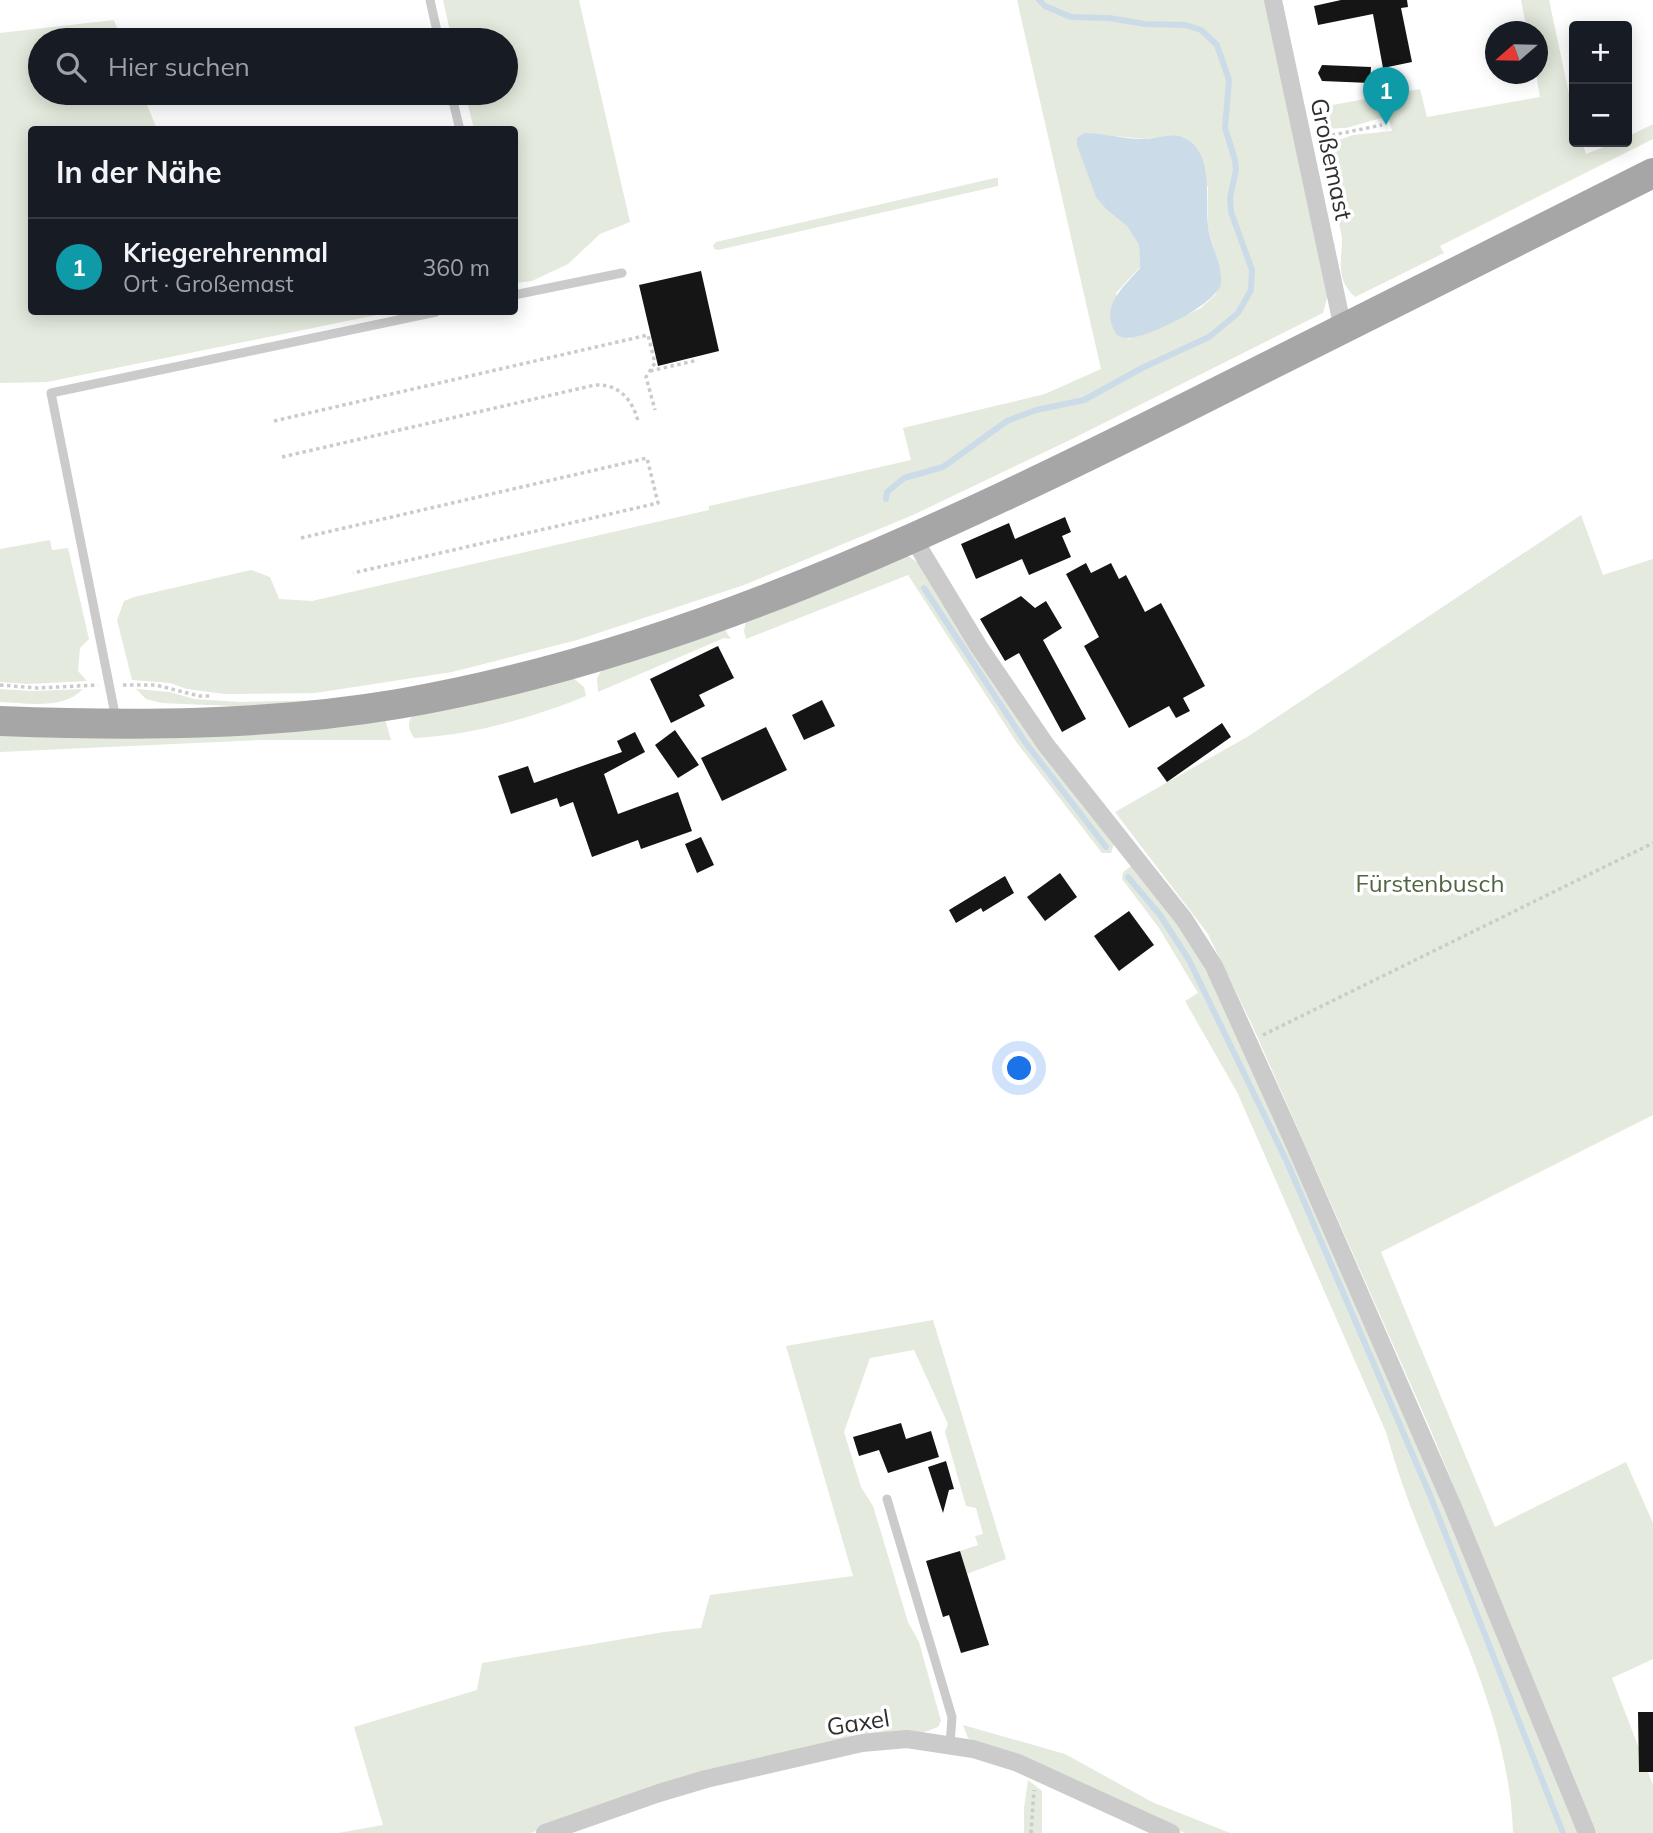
<!DOCTYPE html>
<html lang="de">
<head>
<meta charset="utf-8">
<style>
	body { margin:0; font-family:Mulish,sans-serif; background:#20242c; color:#f1f3f6 }
	.controls { position:absolute; right:21px; top:21px; display:grid; overflow:hidden; border-radius:7px; box-shadow:0 4px 18px #0003 }
	.controls button { width:63px; height:63px; display:grid; place-items:center; padding:0; border:0; border-bottom:2px solid #363941; background:#171b24; color:#f1f3f6; font:35px sans-serif }
	.compass { position:absolute; left:1485px; top:21px; width:63px; height:63px; border-radius:50%; background:#171b24; box-shadow:0 4px 18px #0003; rotate:250deg }
	.you { position:absolute; left:1020px; top:1069px; width:24px; height:24px; margin:-18px; border:5px solid #fff; border-radius:50%; background:#1a73e8; box-shadow:0 0 0 10px #1a73e833 }
	.badge { display:grid; place-items:center; width:46px; height:46px; border-radius:50%; background:#d4414b; color:#fff; font-size:23px; font-weight:700 }
	.pin { position:absolute; translate:-50% -58px; filter:drop-shadow(0 2px 4px #0008) }
	.pin::after { content:''; position:absolute; top:37px; width:24px; height:21px; background:inherit; clip-path:polygon(0 0,100% 0,50% 100%) }
	.list { margin:0; padding:0; list-style:none }
	h2 { display:flex; justify-content:space-between; align-items:center; height:91px; margin:0; padding:0 28px; font-size:30px }
	h2 small { font-size:23px; font-weight:400; color:#9ea1a6 }
	.list li { display:grid; grid-template-columns:46px 1fr auto; gap:21px; align-items:center; box-sizing:border-box; height:98px; padding:0 28px; border-top:2px solid #363941 }
	.list b { display:block; font-size:26px; white-space:nowrap }
	.list p { margin:0; font-size:23px; white-space:nowrap; color:#9ea1a6 }
	.list em { font-size:23px; font-style:normal; color:#9ea1a6 }
	.icon { flex:none; width:38px; height:38px; fill:none; stroke:currentColor; stroke-width:2; stroke-linecap:round; stroke-linejoin:round }
	.map { position:relative; flex:none; width:1653px; height:1833px; overflow:hidden }
	.search { position:absolute; background:#171b24; box-shadow:0 4px 18px #0003; left:28px; top:28px; width:490px; height:77px; display:flex; align-items:center; gap:18px; box-sizing:border-box; padding:0 24px; border-radius:38px; color:#9ea1a6; font-size:26px }
	.panel { position:absolute; background:#171b24; box-shadow:0 4px 18px #0003; left:28px; top:126px; width:490px; height:189px; border-radius:7px }
	.map>svg:first-child { display:block }
	.green { fill:#e4eadd; fill-rule:evenodd }
	.water { fill:#cbdce8 }
	.lines { fill:none; stroke-linecap:round; stroke-linejoin:round }
	.stream { stroke:#cbdce8; stroke-width:6 }
	.building { fill:#151515 }
	.path { stroke:#cbcbcb; stroke-width:3.5; stroke-dasharray:3.5 3.5; stroke-linecap:butt }
	.service { stroke:#cbcbcb; stroke-width:9 }
	.minor { stroke:#cbcbcb; stroke-width:18 }
	.primary { stroke:#a6a6a6; stroke-width:30 }
	.labels { text-anchor:middle; dominant-baseline:central; stroke-width:7; stroke-linejoin:round; paint-order:stroke }
	.street-label { font-size:24px; fill:#2e2e2e; stroke:#fff }
	.park-label { font-size:24px; fill:#516540; stroke:#fff }
</style>
</head>
<body>
<div class="map">
<svg width="1653" height="1833" viewBox="0 0 1653 1833">
	<rect width="100%" height="100%" fill="#fff"/>
	<path class="green" d="M443,0H579L630,222L600,234L568,264L532,281L515,283L514,130L474,129L465,93H506V40H452Z
		M1017,0H1269L1328,294L1323,313L1072,439L913,515L744,585L577,640L452,672L315,693L225,694L187,689L170,683L132,680L117,620L124,601L134,597L251,570L270,577L279,599L312,601L709,510V506L911,460L903,428L1045,394L1101,369ZM1084,133L1145,139L1173,135L1208,187V228L1221,274L1216,294L1201,308L1144,334L1128,339L1116,293L1140,267L1139,245L1127,226L1108,211L1077,145L1078,138Z
		M1521,0H1549L1574,117V142H1582L1586,154L1616,142H1627V137L1653,124V139L1440,246L1444,253L1355,297C1335,279 1342,261 1342,238L1324,145L1353,135L1392,131L1388,116L1346,128L1321,129L1316,108L1420,89L1427,117L1540,97L1536,74H1538V32L1527,31Z
		M114,20L122,40H40V93H142L157,129L32,130V312H391L47,382L0,383V33Z
		M995,178H998V186L718,250L714,249L713,245L716,242Z
		M1581,515L1603,575L1653,559V1115L1381,1252L1495,1527L1626,1462L1653,1523V1659L1612,1678L1653,1785V1833H1597L1429,1426L1253,1027L1208,934L1115,812L1247,737Z
		M50,540L52,550L68,548L89,639L80,648L78,671L87,681L28,684L0,682V549Z
		M905,554L924,567L1115,841L1111,853H1102L1017,743L908,575L746,639L744,631L746,619Z
		M724,628L731,639L724,638L598,692L597,678L603,668Z
		M572,677L584,687L586,696C532,718 472,735 414,738C408,728 407,724 413,714Z
		M0,689L33,691L83,689C64,710 26,703 0,702Z
		M136,689L170,692L194,699L239,702L327,700L254,707L161,703L146,699Z
		M385,719L391,740H262L0,752V734Z
		M1134,864L1202,956L1347,1275L1581,1833H1513C1509,1709 1442,1598 1402,1483C1396,1466 1391,1449 1386,1432L1237,1092L1185,1001L1198,993L1159,928L1122,879L1123,872Z
		M933,1320L1006,1559L967,1574L960,1551L978,1545L975,1536L983,1534L976,1508L966,1506L945,1432L948,1424L914,1350L870,1358L844,1432L861,1487L873,1506L908,1622L919,1642L941,1721L938,1727L922,1733L645,1791L531,1833H338L383,1825L354,1727L477,1690L482,1663L664,1632L701,1628L710,1595L853,1576L786,1346Z
		M963,1725L1065,1754L1152,1802L1230,1833H1185L974,1741L968,1738Z
		M1028,1780L1042,1791V1833H1024V1808Z"/>
	<path class="water" d="M1084,133C1104,133 1129,140 1147,139C1160,138 1172,132 1184,138C1216,152 1204,205 1209,232C1212,248 1223,267 1221,283C1218,304 1146,339 1127,338C1124,338 1120,336 1117,335C1098,307 1123,288 1140,268L1139,245L1127,226L1108,211L1096,197L1077,145V138Z"/>
	<g class="lines">
		<path class="stream" d="M886,499L887,492L904,478L943,467L1007,421L1036,410L1084,400L1142,368L1209,337L1238,313L1251,290L1252,270L1231,212L1230,198L1236,170L1235,160L1225,128L1229,80L1217,45L1201,30L1186,25L1145,24L1109,18L1071,17L1045,6L1039,0
			M924,588L1025,742L1106,847
			M1128,877L1160,915L1189,960L1287,1162L1430,1495L1563,1833"/>
	</g>
	<path class="building" d="M1341,0H1407L1408,7L1401,8L1412,62L1383,68L1373,14L1318,25L1314,6Z
		M1322,65L1371,67L1370,83L1322,81L1318,73Z
		M701,271L719,351L658,366L639,285Z
		M1065,517L1071,532L1062,536L1071,557L1029,575L1022,559L976,579L961,544L1009,523L1015,539Z
		M1086,563L1091,573L1111,563L1119,579L1126,575L1145,612L1161,603L1205,686L1183,698L1190,711L1176,718L1169,706L1129,728L1084,646L1099,637L1066,574Z
		M1021,596L1035,608L1046,601L1062,628L1043,640L1086,719L1062,732L1019,653L1005,661L980,619Z
		M718,646L734,678L699,695L705,706L671,723L650,679Z
		M822,700L835,726L804,740L792,715Z
		M1222,723L1231,737L1167,782L1157,768Z
		M766,727L787,770L722,801L701,758Z
		M675,730L699,765L678,778L655,745Z
		M635,732L645,752L604,774L618,814L678,792L692,831L641,849L638,840L592,857L573,802L560,807L557,798L511,814L498,776L528,766L534,783L622,752L617,741Z
		M701,837L714,865L697,873L685,844Z
		M1060,873L1077,897L1045,921L1027,897Z
		M1005,876L1014,893L983,912L981,908L956,923L949,910Z
		M1129,911L1154,945L1119,971L1094,936Z
		M901,1423L906,1439L931,1431L939,1457L888,1473L879,1450L859,1456L853,1437Z
		M946,1461L954,1489L949,1490L943,1513L928,1467Z
		M960,1551L989,1645L961,1653L949,1615L943,1617L926,1561Z
		M1638,1712H1653V1772H1639Z"/>
	<g class="lines">
		<path class="path" d="M1318,138L1382,125
			M650,371L698,360
			M274,421L648,335L655,363L646,377L655,410
			M282,457L595,385C619,384 632,399 638,421
			M301,538L647,458L658,503L353,573
			M0,685L37,688L98,685
			M123,685H156L199,696H212
			M1263,1035L1653,843
			M1031,1833L1034,1790"/>
		<path class="service" d="M430,0L439,40
			M451,93L460,130
			M514,295L622,273
			M116,719L51,393L436,312
			M887,1499L952,1717L950,1744"/>
		<path class="minor" d="M1273,0L1343,329
			M913,538L979,647L1046,745L1184,919L1214,966L1294,1143L1453,1507L1587,1833
			M545,1833L659,1793L706,1779L862,1743L907,1739L973,1749L1018,1763L1171,1833"/>
		<path class="primary" d="M0,721C133,726 267,726 398,704C678,656 941,530 1193,404C1346,327 1500,250 1653,173"/>
	</g>
	<g class="labels">
		<g class="street-label">
			<text transform="translate(1332 159) rotate(78)">Großemast</text>
			<text transform="translate(858 1722) rotate(-9)">Gaxel</text>
		</g>
		<g class="park-label">
			<text x="1430" y="883">Fürstenbusch</text>
		</g>
	</g>
</svg>
<div class="controls">
<button>+</button>
<button>−</button>
</div>
<svg class="compass" viewBox="-18 -18 36 36"><path d="M0-13l5 13h-10z" fill="#e53935"/><path d="M0 13l5-13h-10z" fill="#9ea1a6"/></svg>
<div class="you"></div>
<div class="pin badge" style="left:1386px;top:125px;background:#0f9aa8">1</div>
<div class="search"><svg class="icon" aria-label="search" viewBox="0 0 24 24"><circle cx="10" cy="10" r="6"/><path d="M15 15l6 6"/></svg>Hier suchen</div>
<section class="panel">
<h2>In der Nähe<small></small></h2>
<ul class="list">
<li><span class="badge" style="background:#0f9aa8">1</span><div><b>Kriegerehrenmal</b><p>Ort · Großemast</p></div><em>360 m</em></li>
</ul>
</section>
</div>
</body>
</html>
